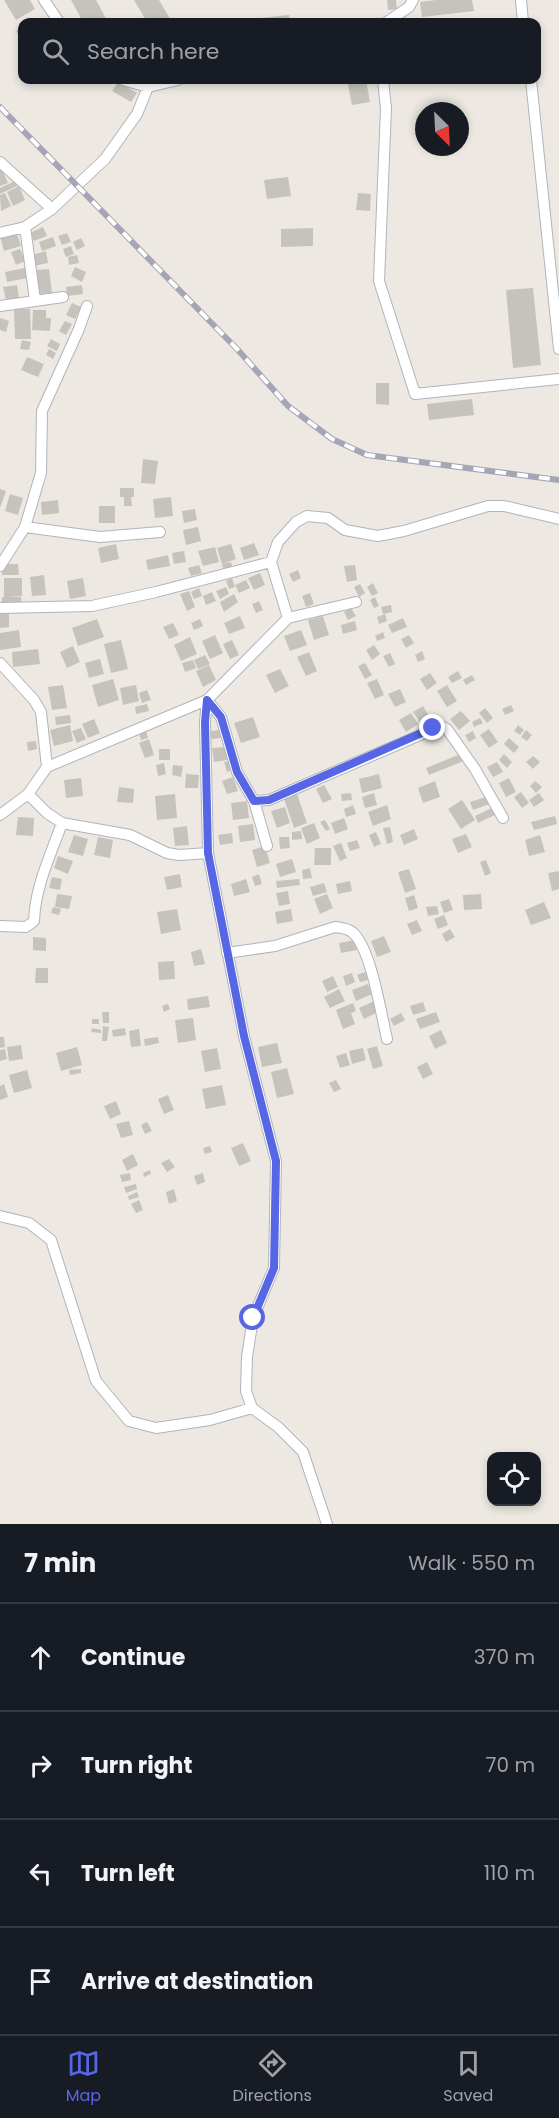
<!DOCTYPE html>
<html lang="en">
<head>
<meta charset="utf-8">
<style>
	body { margin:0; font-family:Poppins,sans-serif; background:#242831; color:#f1f3f6 }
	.controls { position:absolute; right:18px; bottom:18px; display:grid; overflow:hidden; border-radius:12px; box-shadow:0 3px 9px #0003 }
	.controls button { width:54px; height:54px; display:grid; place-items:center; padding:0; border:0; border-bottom:2px solid #363941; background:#171b24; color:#f1f3f6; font:30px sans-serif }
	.compass { position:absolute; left:415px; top:102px; width:54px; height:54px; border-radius:50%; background:#171b24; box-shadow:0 3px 9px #0003; rotate:156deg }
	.stop { position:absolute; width:18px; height:18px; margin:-14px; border:4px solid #5766e5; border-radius:50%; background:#fff }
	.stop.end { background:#5766e5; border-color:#fff; box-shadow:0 2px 6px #0008 }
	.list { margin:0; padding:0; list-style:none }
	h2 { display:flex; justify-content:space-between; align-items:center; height:78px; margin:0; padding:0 24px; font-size:26px }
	h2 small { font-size:20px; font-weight:400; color:#9ea1a6 }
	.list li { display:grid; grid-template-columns:39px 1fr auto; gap:18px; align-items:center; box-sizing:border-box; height:108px; padding:0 24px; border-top:2px solid #363941 }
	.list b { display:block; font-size:22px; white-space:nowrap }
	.list em { font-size:20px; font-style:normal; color:#9ea1a6 }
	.icon { flex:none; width:33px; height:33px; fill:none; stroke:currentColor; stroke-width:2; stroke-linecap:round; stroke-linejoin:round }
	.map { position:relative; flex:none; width:559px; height:1524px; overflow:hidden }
	.search { position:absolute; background:#171b24; box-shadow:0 3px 9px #0003; left:18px; right:18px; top:18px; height:66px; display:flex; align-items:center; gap:15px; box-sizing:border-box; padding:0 21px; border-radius:12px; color:#9ea1a6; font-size:22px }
	.sheet { height:510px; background:#171b24 }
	nav { display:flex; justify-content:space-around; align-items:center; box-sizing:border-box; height:84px; border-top:2px solid #363941; background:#171b24; font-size:16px; color:#9ea1a6 }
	nav a { display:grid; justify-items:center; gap:3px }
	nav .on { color:#5766e5 }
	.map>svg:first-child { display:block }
	.building { fill:#c6c3bd }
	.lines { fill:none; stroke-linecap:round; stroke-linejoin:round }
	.minor-casing { stroke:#b2b3bc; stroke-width:12 }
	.minor { stroke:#fff; stroke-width:10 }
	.rail-casing { stroke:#a5a6b5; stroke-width:6 }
	.rail { stroke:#fff; stroke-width:4; stroke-dasharray:11; stroke-linecap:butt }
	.route { stroke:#5766e5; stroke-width:8 }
</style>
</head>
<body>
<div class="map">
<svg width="559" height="1524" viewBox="0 0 559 1524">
	<rect width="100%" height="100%" fill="#ede9e2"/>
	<path class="building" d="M4,0H30L35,9L16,20Z
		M71,0H96L108,22H83Z
		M134,0H159L172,22H147Z
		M387,0H396L397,9L388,10Z
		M436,0H472L474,11L422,17L420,2Z
		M289,15L290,22H233V21Z
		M22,27V41L16,31Z
		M347,80H366L370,102L352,105Z
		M118,82L137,93L131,102L112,91Z
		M2,169L8,183L0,186V170Z
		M288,177L291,196L267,199L264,180Z
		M15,181L17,186L0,194V188Z
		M19,186L25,200L13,206L7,192Z
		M5,193L11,206L1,211L0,195Z
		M358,193L371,194L370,211L356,210Z
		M43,227L47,236L34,241L30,233Z
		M313,228V246L281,247V229Z
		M16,231L21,246L4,251L0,236Z
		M67,233L71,242L62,245L58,236Z
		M53,237L56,246L42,251L39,242Z
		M81,238L85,246L77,250L73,242Z
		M71,246L74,254L66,257L63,249Z
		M20,249L25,261L16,265L11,252Z
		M46,251L48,263L34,266L32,255Z
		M77,255L79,263L69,265L68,257Z
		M75,267L86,272L82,282L71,276Z
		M25,268L27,278L7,282L5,272Z
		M49,269L52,293L38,294L36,270Z
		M17,285L19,298L6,300L3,287Z
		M82,285L83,294L67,296L66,287Z
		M533,288L541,365L513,368L506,290Z
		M72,303L81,307L75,319L66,315Z
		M14,309H30L31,339H15Z
		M33,310H46V318H51L50,331L32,330Z
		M0,318L9,321L6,332L0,330Z
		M65,321L72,324L66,335L59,331Z
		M51,339L60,344L57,351L47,346Z
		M22,340L31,342L29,350L20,349Z
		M49,349L56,353L53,359L46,355Z
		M27,357L44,364L38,377L21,370Z
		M376,383H389V405L376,404Z
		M472,399L474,415L429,420L427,404Z
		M143,459L158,461L155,484L141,483Z
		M120,488H134V497H131L132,506H124V497H120Z
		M0,489L6,491L0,508Z
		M10,494L23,498L18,515L5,511Z
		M171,497L173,516L155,518L153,499Z
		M58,500L59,513L42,515L41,502Z
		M99,506H115V523H99Z
		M195,509L197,520L184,523L182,511Z
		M198,527L201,541L186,545L183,530Z
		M254,543L259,555L244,560L240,548Z
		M116,544L119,559L101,563L98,548Z
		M231,544L236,559L222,564L217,548Z
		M215,547L219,562L203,566L198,551Z
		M184,551L186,562L174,564L172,553Z
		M168,555L170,566L148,570L146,560Z
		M231,562L233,569L224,572L222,564Z
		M2,564H18L19,575H2Z
		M199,565L202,573L191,576L188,568Z
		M355,565L357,580L347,582L344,566Z
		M298,570L301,578L293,582L289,574Z
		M260,573L265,585L254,590L248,578Z
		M44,575L46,595L32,596L30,577Z
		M4,578H22V596L8,597H21V605H2V597H4Z
		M83,578L86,596L70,599L67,581Z
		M232,578L235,587L229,589L226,581Z
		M246,580L250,588L239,593L235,585Z
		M373,583L378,593L372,596L367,587Z
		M360,584L365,593L359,597L354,587Z
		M226,587L229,594L220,599L216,591Z
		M199,588L202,596L194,599L191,592Z
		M189,591L195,607L187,611L180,594Z
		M212,592L216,601L206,605L203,596Z
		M310,593L314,604L306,607L302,596Z
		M234,594L238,602L224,612L220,602Z
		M375,597L379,606L374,608L370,600Z
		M259,601L263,610L256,613L252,604Z
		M391,605L392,612L383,614L381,607Z
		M351,608L356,616L348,620L344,612Z
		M9,613V627L0,628V614Z
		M385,614L387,621L379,624L377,617Z
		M240,616L245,628L229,634L224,623Z
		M323,616L329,635L314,640L308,620Z
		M403,618L407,627L392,633L388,625Z
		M97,619L104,637L78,646L72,628Z
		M200,619L203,626L194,630L191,623Z
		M355,621L357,630L343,634L341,625Z
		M173,623L179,635L169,639L163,627Z
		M19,630L21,647L0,650V633Z
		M301,630L307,645L290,651L284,636Z
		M383,632L385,638L377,641L375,636Z
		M215,635L223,653L210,659L202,641Z
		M409,635L414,643L406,648L401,639Z
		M190,637L197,654L181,661L174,645Z
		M121,640L128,669L111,673L104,644Z
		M232,640L239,655L230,659L223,644Z
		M374,645L380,654L372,660L366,650Z
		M73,646L80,662L67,668L60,652Z
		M38,649L40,664L13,667L12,652Z
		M422,651L425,659L418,662L415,655Z
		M309,652L317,671L306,676L297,657Z
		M390,653L395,664L389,667L383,656Z
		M205,655L210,664L198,669L194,660Z
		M100,659L104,674L89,678L85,663Z
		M193,660L196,668L185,672L182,663Z
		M365,663L372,675L365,679L358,666Z
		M209,665L216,680L203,687L196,671Z
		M280,669L289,686L275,693L266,675Z
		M458,671L462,678L452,683L448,677Z
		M430,673L437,683L427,690L420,679Z
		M472,675L475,680L466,685L463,680Z
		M113,679L119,700L98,707L92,685Z
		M377,679L384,695L375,699L367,683Z
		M63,685L67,708L52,710L48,687Z
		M136,685L139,701L123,705L120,688Z
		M447,685L457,701L447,707L437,691Z
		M400,689L406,702L395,707L388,694Z
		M147,690L151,700L142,703L139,693Z
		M147,704L149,711L136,714L135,707Z
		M511,705L514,711L505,715L502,709Z
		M423,706L429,716L420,722L413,712Z
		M485,708L493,718L487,723L479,713Z
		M461,711L470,721L459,730L450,719Z
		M411,713L418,724L406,732L399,720Z
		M70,715L71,723L56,725L55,717Z
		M253,717L260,737L241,743L234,723Z
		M480,718L483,723L474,727L472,722Z
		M94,719L100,733L88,738L82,724Z
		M70,725L73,741L54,746L50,730Z
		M518,725L524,730L520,735L514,731Z
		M81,728L86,739L77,743L72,731Z
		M489,729L498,742L489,748L480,735Z
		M220,730L221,738L211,739V731Z
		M526,730L532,735L527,741L521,737Z
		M146,731L148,738L141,740L139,733Z
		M473,731L476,738L469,742L465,735Z
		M509,738L519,747L514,753L504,744Z
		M149,739L154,755L145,758L139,743Z
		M36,741L37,749L28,751L27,742Z
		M226,747L227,760L214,762L212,748Z
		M159,749H170V760H159Z
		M463,753L466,760L429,775L426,768Z
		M504,754L512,762L507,768L499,760Z
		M533,756L540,762L533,769L526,762Z
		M230,761L232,770L227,772L224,762Z
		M497,762L503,772L493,777L487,767Z
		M164,763L166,774L158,776L156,765Z
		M173,765L183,766L181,777L172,775Z
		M186,774L199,775L198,788H185Z
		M379,774L382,788L362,793L359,779Z
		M233,777L238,791L227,794L222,781Z
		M81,778L83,796L66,798L64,780Z
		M509,778L516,792L506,797L499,783Z
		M435,781L440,797L423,803L418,788Z
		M535,781L542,787L536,793L530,786Z
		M324,785L332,799L323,803L316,789Z
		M119,787L134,789L133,803L117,802Z
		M521,792L529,803L522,808L514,797Z
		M351,793L352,800L342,801L341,794Z
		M374,793L377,805L365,808L362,797Z
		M539,793L544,800L534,807L529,800Z
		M175,794L177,818L157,820L155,796Z
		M297,794L307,823L294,828L284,799Z
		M489,796L492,803L473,810L470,802Z
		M462,800L475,820L461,829L448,809Z
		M247,801L249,818L233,820L231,803Z
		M353,805L356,814L346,817L344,809Z
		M387,805L391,819L373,826L368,812Z
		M285,807L290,823L277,828L271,811Z
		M494,807L497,814L478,823L475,816Z
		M555,816L557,824L534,830L531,822Z
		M18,817L34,818L33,836L16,835Z
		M344,818L348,829L335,834L331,823Z
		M325,820L330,829L326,831L320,822Z
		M314,823L320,838L307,844L301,828Z
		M253,824L255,840L240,842L238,826Z
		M187,826L189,845L175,846L173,828Z
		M390,827L393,842L387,844L383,828Z
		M414,829L418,839L404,845L400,835Z
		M301,831L302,839L292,840V832Z
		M376,832L381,844L374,847L369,835Z
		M232,833L233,843L220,845L218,835Z
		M466,834L472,847L458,853L452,839Z
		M74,835L88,839L83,856L68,852Z
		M540,835L545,852L529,856L525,840Z
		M98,837L113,840L110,858L94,855Z
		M279,837H289L290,848L280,849Z
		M357,840L360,848L350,851L347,843Z
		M341,843L347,858L340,861L333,846Z
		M265,846L270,863L257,867L252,850Z
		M315,848H331V865H314Z
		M58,856L73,861L68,874L54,868Z
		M292,859L296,872L280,877L276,864Z
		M486,860L491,873L485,876L480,862Z
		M310,868L312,878L303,879L302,870Z
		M409,869L416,889L405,893L398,872Z
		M559,871V889L552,891L548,873Z
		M180,874L182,887L167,890L164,877Z
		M259,874L262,884L255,886L252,877Z
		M52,877L62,879L60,890L49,888Z
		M246,879L250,892L234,896L231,884Z
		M299,879L300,885L277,888L276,881Z
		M350,881L352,891L338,894L336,884Z
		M324,883L327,892L313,896L310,887Z
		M288,891L290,904L279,906L276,893Z
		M57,894L72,896L69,909L55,907Z
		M327,894L333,908L320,914L314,899Z
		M481,894L482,909L464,910L463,895Z
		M414,895L418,908L409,911L405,898Z
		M449,899L453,910L444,913L440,902Z
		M544,902L551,918L531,925L525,910Z
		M437,906L439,914L428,916L426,907Z
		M53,907L61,909L59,915L51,913Z
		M177,909L181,930L161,934L157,912Z
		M291,909L293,921L277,924L275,912Z
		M444,915L448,925L438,929L434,919Z
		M417,920L422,931L412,935L407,924Z
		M450,929L455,937L446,942L442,934Z
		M384,936L391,952L377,957L371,941Z
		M33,937L46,938V951L33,950Z
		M355,940L357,950L341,953L339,943Z
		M201,949L205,964L194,966L191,952Z
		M174,961L175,979L159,980L158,962Z
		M36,968H48V983H35Z
		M365,972L368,980L360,982L357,975Z
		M352,973L355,982L346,986L343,976Z
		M333,976L338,987L327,992L322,981Z
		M368,984L372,994L356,1001L352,990Z
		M339,989L345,1001L330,1008L324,997Z
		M208,996L210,1007L188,1010L187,999Z
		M374,1001L378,1012L364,1019L359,1008Z
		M423,1002L426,1011L413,1015L410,1006Z
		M353,1003L356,1011L351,1013L355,1024L343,1029L336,1010Z
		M168,1004L170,1009L164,1012L162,1006Z
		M102,1012H109V1023H103Z
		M436,1012L440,1022L420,1029L416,1019Z
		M401,1013L405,1020L394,1026L390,1019Z
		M193,1018L196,1040L178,1043L175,1020Z
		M92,1019H99V1024H92Z
		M103,1026L109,1027L107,1041H102Z
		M92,1028L101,1030V1033L91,1032Z
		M125,1028L126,1035L113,1037L112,1030Z
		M139,1029L141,1046L131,1047L129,1031Z
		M441,1030L447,1043L435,1049L429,1036Z
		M0,1037H4L5,1047L0,1048Z
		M158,1037L159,1043L145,1046L144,1039Z
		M277,1043L282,1063L262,1067L258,1047Z
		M21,1045L23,1059L9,1061L7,1047Z
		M377,1046L383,1066L373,1069L367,1049Z
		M77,1047L82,1065L61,1071L56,1053Z
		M217,1048L221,1069L205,1072L201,1051Z
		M363,1048L366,1060L352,1064L349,1051Z
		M5,1049L7,1059L0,1061V1050Z
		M346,1053L350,1065L340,1068L336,1056Z
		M427,1062L433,1074L423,1079L417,1067Z
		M287,1068L294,1094L277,1098L271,1072Z
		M81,1069V1073L70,1075L69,1070Z
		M27,1070L32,1088L14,1093L9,1075Z
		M336,1080L341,1089L334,1092L329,1083Z
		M4,1084L8,1097L0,1100V1086Z
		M222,1085L226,1105L206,1109L202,1089Z
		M168,1095L174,1110L164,1114L158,1099Z
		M116,1101L121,1114L110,1119L104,1106Z
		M129,1121L133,1135L121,1138L116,1124Z
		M147,1122L152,1131L145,1134L141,1125Z
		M243,1143L251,1161L239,1166L231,1148Z
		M210,1146L212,1152L205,1154L203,1148Z
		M133,1154L138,1165L127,1171L122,1160Z
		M169,1159L175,1167L167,1172L161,1163Z
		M150,1170L151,1174L144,1177L143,1173Z
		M130,1173L131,1180L122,1182L120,1175Z
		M203,1173L205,1182L197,1185L194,1176Z
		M136,1184L137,1189L126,1193L124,1187Z
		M174,1189L177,1201L169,1204L166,1192Z
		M137,1192L139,1197L129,1200L128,1196Z
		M139,1200L143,1210L136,1213L131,1204Z"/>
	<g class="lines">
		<defs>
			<path id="minor" d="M44,0L59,22
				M521,0L523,22
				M387,22L409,7L413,0
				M123,80L148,87L178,80
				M383,80L386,108L379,281L415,394L559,379
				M531,80L559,349
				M0,162L52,209
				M25,227L35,300
				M0,233L25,227L52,209L105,159L137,114L148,87
				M0,306L63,297
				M25,527L100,537L160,532
				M0,566L25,527L41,473L42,411L79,329L87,306
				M0,608L92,606L156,592L271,562
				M288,618L271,562L278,542L296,522L307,516L328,518L345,530L378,536L404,531L488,506H504L559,519
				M0,663L34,700L41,712L47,767
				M207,700L205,722L208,853L244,1036L276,1161L274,1268L253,1318L247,1357L246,1391L252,1408
				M207,700L221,717L237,772L254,801L267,846
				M28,794L47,813L62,823L130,835L167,853L179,855L208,853
				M254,801L269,800L441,726L447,729L475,769L503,818
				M0,815L28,794L47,767L207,700L288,618L356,602
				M0,926L26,927L34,921C35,887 51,854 62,823
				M227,953L275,946L335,927C341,928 347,928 352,932C371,947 381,1014 387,1039
				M0,1216L29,1223L51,1240L96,1381L129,1421L156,1428L210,1420L252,1408L278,1427L303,1452L327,1524"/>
		</defs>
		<use href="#minor" class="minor-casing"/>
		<use href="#minor" class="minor"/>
		<defs>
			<path id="rail" d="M0,107L238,350L288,406L332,439L367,455L559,480"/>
		</defs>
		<use href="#rail" class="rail-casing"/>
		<use href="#rail" class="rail"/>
	</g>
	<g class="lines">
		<path class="route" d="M253,1318L274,1268L276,1161L244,1036L208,853L205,722L207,700L221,717L237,772L254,801L269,800L433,728"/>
	</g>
</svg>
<div class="controls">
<button><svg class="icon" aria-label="locate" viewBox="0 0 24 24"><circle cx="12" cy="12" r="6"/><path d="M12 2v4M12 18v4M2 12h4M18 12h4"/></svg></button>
</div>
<svg class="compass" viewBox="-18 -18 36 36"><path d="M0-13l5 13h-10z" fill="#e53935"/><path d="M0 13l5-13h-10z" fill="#9ea1a6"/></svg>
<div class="stop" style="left:253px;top:1318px"></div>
<div class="stop end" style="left:433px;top:728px"></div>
<div class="search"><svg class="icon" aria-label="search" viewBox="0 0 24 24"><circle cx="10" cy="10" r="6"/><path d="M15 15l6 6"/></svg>Search here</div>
</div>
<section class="sheet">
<h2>7 min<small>Walk · 550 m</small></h2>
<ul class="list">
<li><svg class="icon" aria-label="ahead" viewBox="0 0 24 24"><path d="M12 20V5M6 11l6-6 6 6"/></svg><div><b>Continue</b></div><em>370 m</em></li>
<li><svg class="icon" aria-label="right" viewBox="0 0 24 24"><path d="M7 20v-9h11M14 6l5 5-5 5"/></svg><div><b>Turn right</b></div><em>70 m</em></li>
<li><svg class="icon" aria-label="left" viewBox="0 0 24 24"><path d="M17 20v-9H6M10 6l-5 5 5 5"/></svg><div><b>Turn left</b></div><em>110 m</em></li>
<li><svg class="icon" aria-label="arrive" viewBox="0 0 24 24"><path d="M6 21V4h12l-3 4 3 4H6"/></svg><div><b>Arrive at destination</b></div></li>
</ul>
</section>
<nav>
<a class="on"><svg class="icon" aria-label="map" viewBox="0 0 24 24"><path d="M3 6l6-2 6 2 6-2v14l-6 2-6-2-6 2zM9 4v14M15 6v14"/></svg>Map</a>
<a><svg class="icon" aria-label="directions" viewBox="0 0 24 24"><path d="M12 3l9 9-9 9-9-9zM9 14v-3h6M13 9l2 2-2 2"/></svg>Directions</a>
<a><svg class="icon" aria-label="saved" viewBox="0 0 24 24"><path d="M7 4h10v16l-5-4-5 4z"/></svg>Saved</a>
</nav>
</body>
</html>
